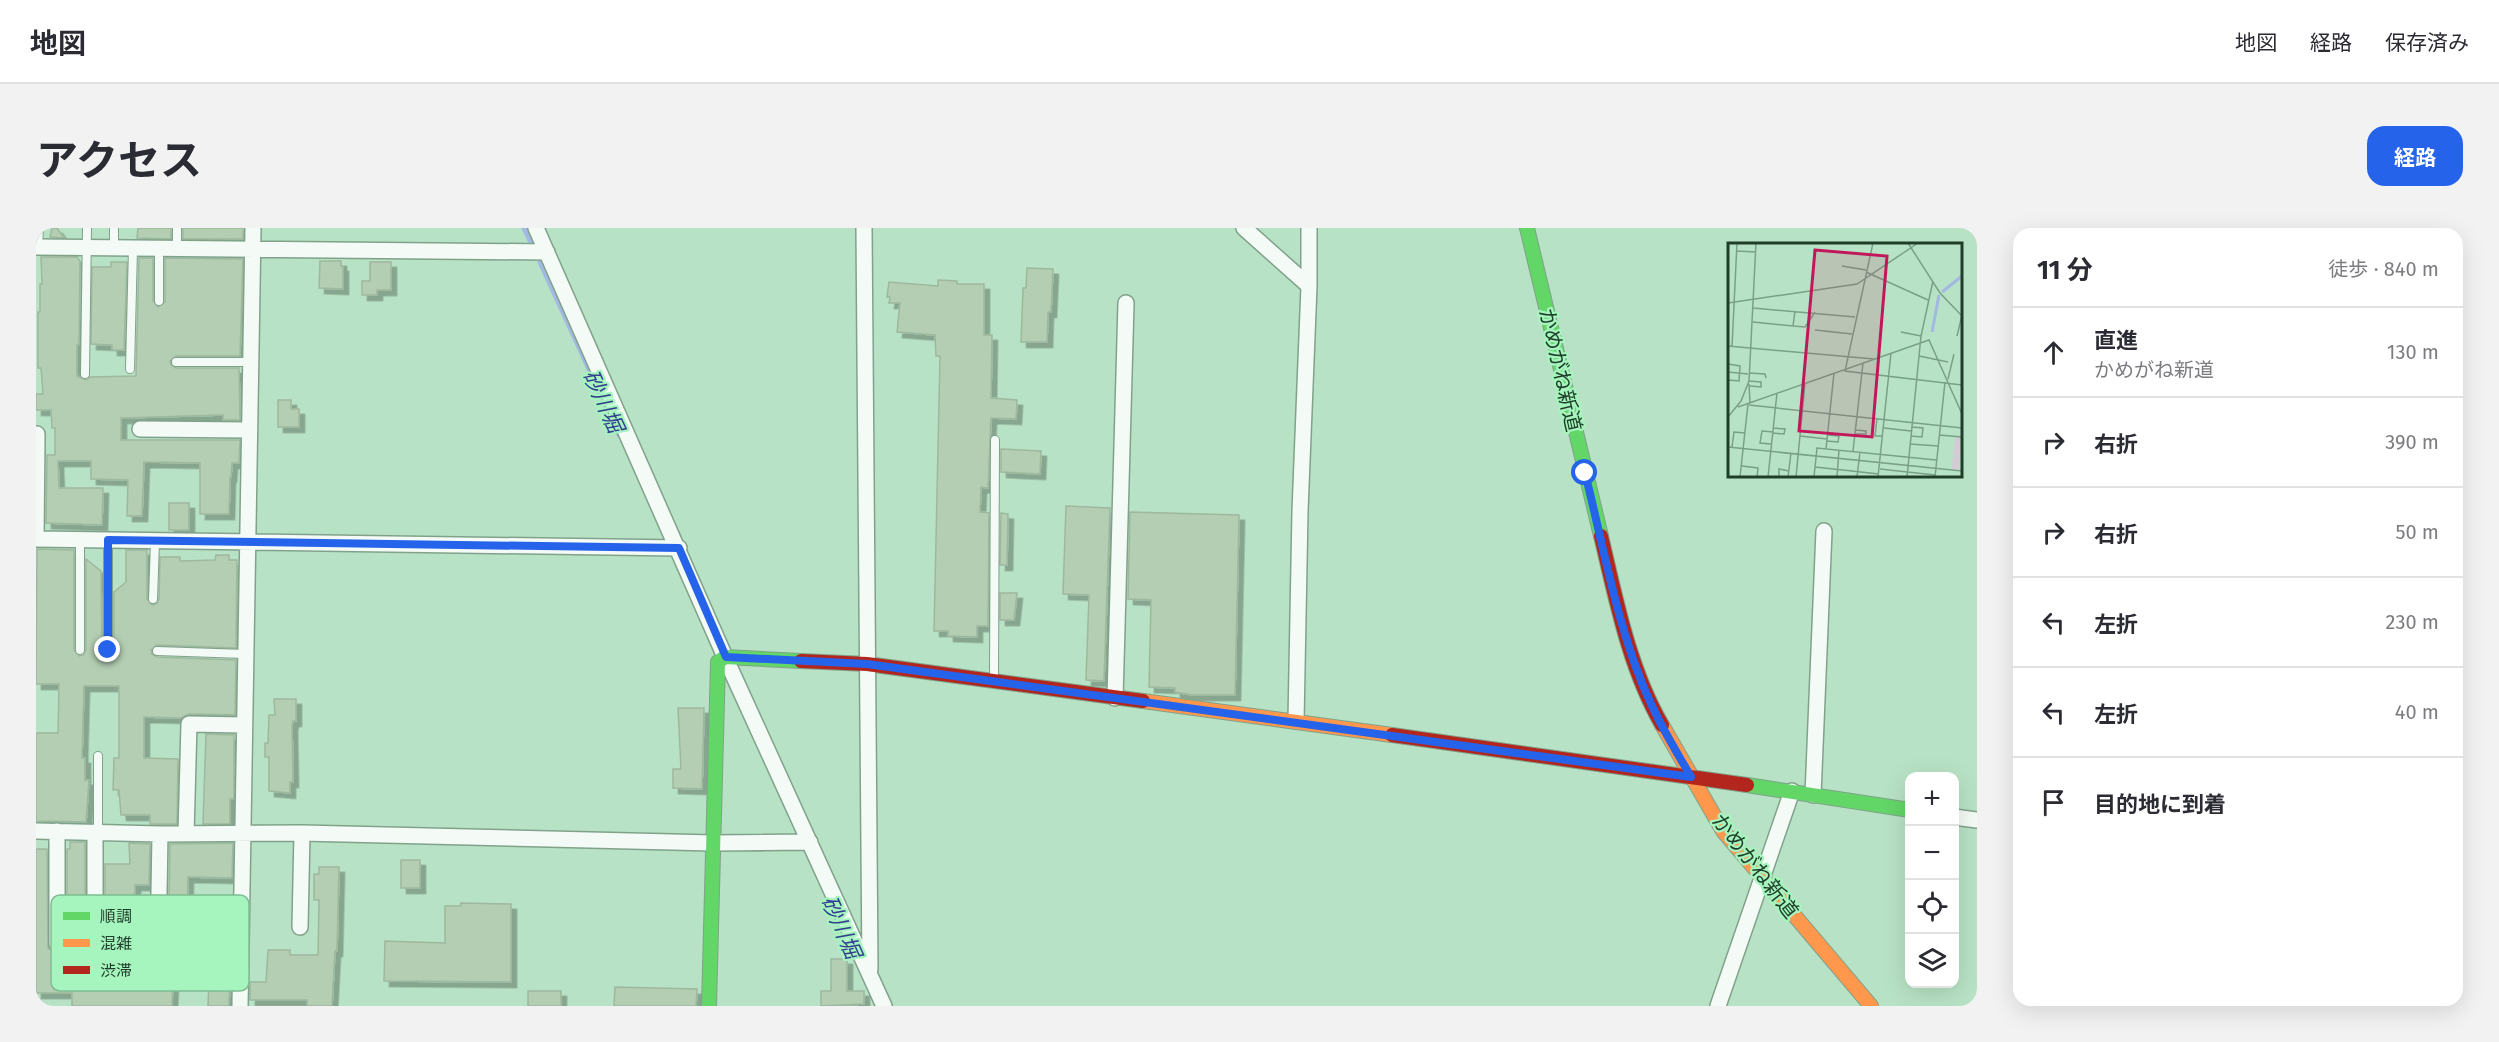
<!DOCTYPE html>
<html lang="ja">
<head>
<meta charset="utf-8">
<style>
	body { margin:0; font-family:"Fira Sans","Noto Sans JP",sans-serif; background:#f2f2f3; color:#2b2b33 }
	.controls { position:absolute; right:18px; bottom:18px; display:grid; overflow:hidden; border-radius:12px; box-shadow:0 6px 24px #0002 }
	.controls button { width:54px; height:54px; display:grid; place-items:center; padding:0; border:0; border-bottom:2px solid #e1e1e2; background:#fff; color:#2b2b33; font:30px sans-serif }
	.stop { position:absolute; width:18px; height:18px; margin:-14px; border:4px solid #2563eb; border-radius:50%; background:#fff }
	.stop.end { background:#2563eb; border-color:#fff; box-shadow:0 2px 6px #0008 }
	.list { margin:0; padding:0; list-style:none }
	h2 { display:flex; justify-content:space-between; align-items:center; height:78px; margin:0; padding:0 24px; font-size:26px }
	h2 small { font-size:20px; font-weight:400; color:#7c7c81 }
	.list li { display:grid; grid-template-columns:39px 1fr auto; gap:18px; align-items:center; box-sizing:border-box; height:90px; padding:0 24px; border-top:2px solid #e1e1e2 }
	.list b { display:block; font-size:22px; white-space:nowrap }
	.list p { margin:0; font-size:20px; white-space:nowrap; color:#7c7c81 }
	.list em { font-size:20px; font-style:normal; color:#7c7c81 }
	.icon { flex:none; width:33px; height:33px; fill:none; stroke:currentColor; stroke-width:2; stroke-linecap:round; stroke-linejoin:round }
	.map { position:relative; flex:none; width:1941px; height:778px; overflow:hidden; border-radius:18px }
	header { display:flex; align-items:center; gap:36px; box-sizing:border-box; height:84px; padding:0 30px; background:#fff; border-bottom:2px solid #e1e1e2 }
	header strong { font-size:28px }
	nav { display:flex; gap:33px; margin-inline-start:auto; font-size:21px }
	.intro { display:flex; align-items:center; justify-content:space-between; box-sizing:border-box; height:144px; padding:0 36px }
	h1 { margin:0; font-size:42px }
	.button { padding:15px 27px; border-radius:18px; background:#2563eb; color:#fff; font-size:21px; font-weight:700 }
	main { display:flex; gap:36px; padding:0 36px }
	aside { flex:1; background:#fff; border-radius:18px; box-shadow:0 6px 24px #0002 }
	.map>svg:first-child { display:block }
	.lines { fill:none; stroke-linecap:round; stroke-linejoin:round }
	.stream { stroke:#a1b9e3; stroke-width:5 }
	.building { fill:#b3ceb3; stroke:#9eb89e; stroke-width:1.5; filter:url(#shadow) }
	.lane-casing { stroke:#80a28b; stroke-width:10 }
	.street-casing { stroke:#80a28b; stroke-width:18 }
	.fast-casing { stroke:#80a28b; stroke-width:16 }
	.slow-casing { stroke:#80a28b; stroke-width:16 }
	.jam-casing { stroke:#80a28b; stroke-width:16 }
	.lane { stroke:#f4fbf6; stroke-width:8 }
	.street { stroke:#f4fbf6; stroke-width:15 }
	.fast { stroke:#63d668; stroke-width:14 }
	.slow { stroke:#ff974d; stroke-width:14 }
	.jam { stroke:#b3261e; stroke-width:14 }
	.route { stroke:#2563eb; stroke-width:8 }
	.labels { text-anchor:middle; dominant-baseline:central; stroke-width:4.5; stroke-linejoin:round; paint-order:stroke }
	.street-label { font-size:21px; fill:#1e3e29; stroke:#a6f4be }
	.water-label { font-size:22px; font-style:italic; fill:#353f92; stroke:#a6f4be }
	.inset-river { fill:none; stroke:#a1b9e3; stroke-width:3 }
	.inset-road { fill:none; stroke:#7aa087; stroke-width:1.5 }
	.view { fill:#c2185b; fill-opacity:0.15; stroke:#c2185b; stroke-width:3 }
	.inset-edge { fill:none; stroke:#1e3e29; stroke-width:3 }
	.key { fill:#a6f4be; stroke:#7dbd91; stroke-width:1.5 }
	.key-label { font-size:16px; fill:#1e3e29 }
</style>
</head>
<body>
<header>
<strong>地図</strong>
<nav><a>地図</a><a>経路</a><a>保存済み</a></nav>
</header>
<div class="intro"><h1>アクセス</h1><a class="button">経路</a></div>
<main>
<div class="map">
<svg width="1941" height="778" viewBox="0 0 1941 778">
	<defs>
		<filter id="shadow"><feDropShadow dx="5.5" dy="5.5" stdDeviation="0" flood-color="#0004"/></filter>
	</defs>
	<rect width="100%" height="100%" fill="#b8e2c5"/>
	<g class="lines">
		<path class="stream" d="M488,0L497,19
			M504,34L583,207"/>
	</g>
	<path class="building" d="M16,0H21L28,10L14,9Z
		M102,0H135V11L101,10Z
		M147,0H207V11H147Z
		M5,29H41L44,33L43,116L41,117V148L50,152L54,149L100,148L103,30H117V73L122,79L129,74V30L207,31L204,128H140L134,133L135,137L140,140H203L204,192H187V187L85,190V212H204L203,235H196L195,249H194L193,286H164V235L108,234L106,288H91L92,252L55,251V233H22L23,260H67L66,297L10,295L11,227H19V200H16L15,182H0V166H7L5,140H2V84H4V56H6Z
		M284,33H305V38H307V61L283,60Z
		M75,34H91L88,122H76V117L55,116L56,39H75Z
		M334,34H355V62H341V67H326V53H334Z
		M991,40L1017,41L1015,84H1012L1011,114H985L987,60H990Z
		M902,52L921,53V56H948V107H956L955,170L981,172L980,191L955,190L952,260L945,259L944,284L953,285L952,398H941V409L912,408V403H898L904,128H900L899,107L861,104L864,75H853L854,69H851L853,54L902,58Z
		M242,172H255V181H263V199H242Z
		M965,221L1005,223L1004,246L965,244Z
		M133,275H153V302H133Z
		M1030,278L1074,280L1068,453L1050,452L1053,367L1027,366Z
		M1094,284L1203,287L1199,467H1156L1139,464V460L1113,459L1115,372L1092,371Z
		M965,285L972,286L971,337H964Z
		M1,321L38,322V422L43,428L47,427L50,422V331L65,343L66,422L71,428L78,423V364L90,354V322H111V371L116,377L120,376L123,371L124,329H144V333L179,332L180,327H193V332H201L200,420L121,417L115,422L116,426L121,429L200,432L199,487L153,486L145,490L108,489V530L142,531L141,596H114V587H85L83,562H77L78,530H83V458H48L46,530H49V552H53L50,594L0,593V505H22L23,456H0Z
		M964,365H981L978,392H964Z
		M238,471H260V493H257L256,497L257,554H254V565L233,563V529H229V515H232L233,487H239Z
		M642,480H668L666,561L637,560V541H645Z
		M170,506L198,507V571H194V596H167Z
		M34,614H49V706H31V621H34Z
		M93,615L114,616L113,657H99V684H113L112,724L117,732L122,734L130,729L132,724L134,616L197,615L196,650L152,649L151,685H170V690H196L193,778H172L173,751H137L136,778H36V765H0V621H11L12,720L21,726H59L64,724L69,716V636H94Z
		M365,632H384V660H365Z
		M283,639H303L301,723H299L296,778H271V772H214V754H230L232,722H254V727H282L283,672H278V646H283Z
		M425,675L475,676V754L348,753L349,713L409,715V678H425Z
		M795,731H811V763H828V776L785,778V763H795Z
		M579,759L661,761L660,778H578Z
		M492,763H525V778H492Z"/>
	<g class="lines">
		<defs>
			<path id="lane" d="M2,19L3,0
				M78,20V0
				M141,21V0
				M123,73V20
				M140,134H213
				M94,141L97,20
				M49,146L51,0
				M72,312V422
				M117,371L119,314
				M44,422V312
				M121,423L209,426
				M958,450L959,212
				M62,604V528"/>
			<path id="street" d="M500,0L689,429L848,778
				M828,0L834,741
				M1208,0L1273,58
				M0,19L511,24
				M104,201L213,202
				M1,206L0,311L643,320
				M1079,470L1090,75
				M1260,493L1264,283L1273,58V0
				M1777,567L1788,303
				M1918,589L1941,592
				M0,603L124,606L266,605L677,615L774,614
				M21,603V716H59V604
				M150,606L153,496L207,497
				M264,699L266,605
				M122,724L124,606
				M204,778L217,0
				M1682,778L1756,563"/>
			<path id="fast" d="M1491,0L1565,308
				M1711,557L1874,582
				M673,778L682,434L689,429L765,433"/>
			<path id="slow" d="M1107,473L1356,507
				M1626,497L1687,603L1835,778"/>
			<path id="jam" d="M1565,308C1580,371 1593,440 1626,497
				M765,433L831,436L1107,473
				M1356,507L1711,557"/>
		</defs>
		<use href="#lane" class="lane-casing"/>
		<use href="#street" class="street-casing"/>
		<use href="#fast" class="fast-casing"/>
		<use href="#slow" class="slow-casing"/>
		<use href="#jam" class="jam-casing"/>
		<use href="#lane" class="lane"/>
		<use href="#street" class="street"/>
		<use href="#fast" class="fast"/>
		<use href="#slow" class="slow"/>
		<use href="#jam" class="jam"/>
	</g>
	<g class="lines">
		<path class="route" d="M72,422V312L643,320L690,429L831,436L1655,549C1642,526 1628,504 1617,480C1583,410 1568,320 1549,245"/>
	</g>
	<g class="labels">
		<g class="street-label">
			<text transform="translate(1524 142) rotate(77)">かめがね新道</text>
			<text transform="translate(1719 638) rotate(52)">かめがね新道</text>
		</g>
		<g class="water-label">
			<text transform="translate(567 173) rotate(65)">砂川堀</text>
			<text transform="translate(805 699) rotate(66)">砂川堀</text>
		</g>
	</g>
	<g transform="translate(1692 15)">
		<rect width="234" height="234" fill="#b8e2c5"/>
		<path d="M227,194L234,195L231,226H224L225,214L231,212L225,213Z" fill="#d5cad5"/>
		<path class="inset-river" d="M214,49L234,33M204,89L211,52"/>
		<path class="inset-road" d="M145,0L117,128L234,142M180,0L212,50L234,73M9,8L28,9M114,23L138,27M138,29L200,57M0,60L129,41L190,0M25,65L127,74M25,79L65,83L67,68M65,83L77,84L87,69M87,87L124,91M173,89L193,93M229,93L234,72M0,103L146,116M4,104L9,0M191,113L220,119M0,121L12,123L11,138L0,137M0,129L20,131M22,130L37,131L38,135M220,136L226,111M21,138L33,139V144L22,143M21,141L22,160M21,162L234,185M10,164L201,97L234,171M0,174L13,158L21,138L28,0M149,175L147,193H155M156,185L183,188M45,190L56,191L57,186L45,185M127,191H138V188L128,187M211,192L234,194M72,193L99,196M183,193L194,194L195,185L184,184M99,198L110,199L111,193L100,192M43,201L32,200L34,188L45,189M182,201L210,203M0,204L234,228M4,204L6,189L17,190M98,206L106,130M125,208L135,120M14,223L30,225L29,234M87,224L151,231M152,226L207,232M12,234L20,161M40,234L49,150M51,234V226L61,228M60,234L63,210M68,234L77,140M86,234L89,205L208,217M109,234L111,207M129,234L132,209M150,234L163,110M179,234L193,93L205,38M207,234L217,139"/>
		<path class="view" d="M87,7L159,13L144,194L71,188Z"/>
		<rect width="234" height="234" class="inset-edge"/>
	</g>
	<rect x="15" y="667" width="198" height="96" rx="9" class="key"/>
	<rect x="27" y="684" width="27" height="8" fill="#63d668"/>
	<rect x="27" y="711" width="27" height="8" fill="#ff974d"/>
	<rect x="27" y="738" width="27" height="8" fill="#b3261e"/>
	<g class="key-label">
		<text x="64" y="694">順調</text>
		<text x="64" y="721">混雑</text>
		<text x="64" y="748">渋滞</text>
	</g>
</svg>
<div class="controls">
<button>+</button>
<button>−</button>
<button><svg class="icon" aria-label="locate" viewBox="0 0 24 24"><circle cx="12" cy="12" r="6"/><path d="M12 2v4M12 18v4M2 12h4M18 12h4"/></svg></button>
<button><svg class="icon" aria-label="layers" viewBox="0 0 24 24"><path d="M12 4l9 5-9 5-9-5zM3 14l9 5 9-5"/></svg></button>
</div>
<div class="stop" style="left:1549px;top:245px"></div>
<div class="stop end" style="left:72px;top:422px"></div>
</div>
<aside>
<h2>11 分<small>徒歩 · 840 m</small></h2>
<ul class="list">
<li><svg class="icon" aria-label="ahead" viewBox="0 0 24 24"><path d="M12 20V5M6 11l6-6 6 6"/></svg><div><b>直進</b><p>かめがね新道</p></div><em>130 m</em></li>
<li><svg class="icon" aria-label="right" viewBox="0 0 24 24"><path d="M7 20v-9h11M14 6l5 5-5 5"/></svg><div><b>右折</b></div><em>390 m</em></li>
<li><svg class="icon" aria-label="right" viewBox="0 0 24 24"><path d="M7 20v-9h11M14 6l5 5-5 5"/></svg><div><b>右折</b></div><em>50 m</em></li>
<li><svg class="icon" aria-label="left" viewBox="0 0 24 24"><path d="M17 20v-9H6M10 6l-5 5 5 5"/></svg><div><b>左折</b></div><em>230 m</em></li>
<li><svg class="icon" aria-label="left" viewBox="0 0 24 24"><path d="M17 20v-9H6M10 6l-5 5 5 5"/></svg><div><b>左折</b></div><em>40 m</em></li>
<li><svg class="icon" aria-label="arrive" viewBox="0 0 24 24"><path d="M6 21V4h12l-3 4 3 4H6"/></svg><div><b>目的地に到着</b></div></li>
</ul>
</aside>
</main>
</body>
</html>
